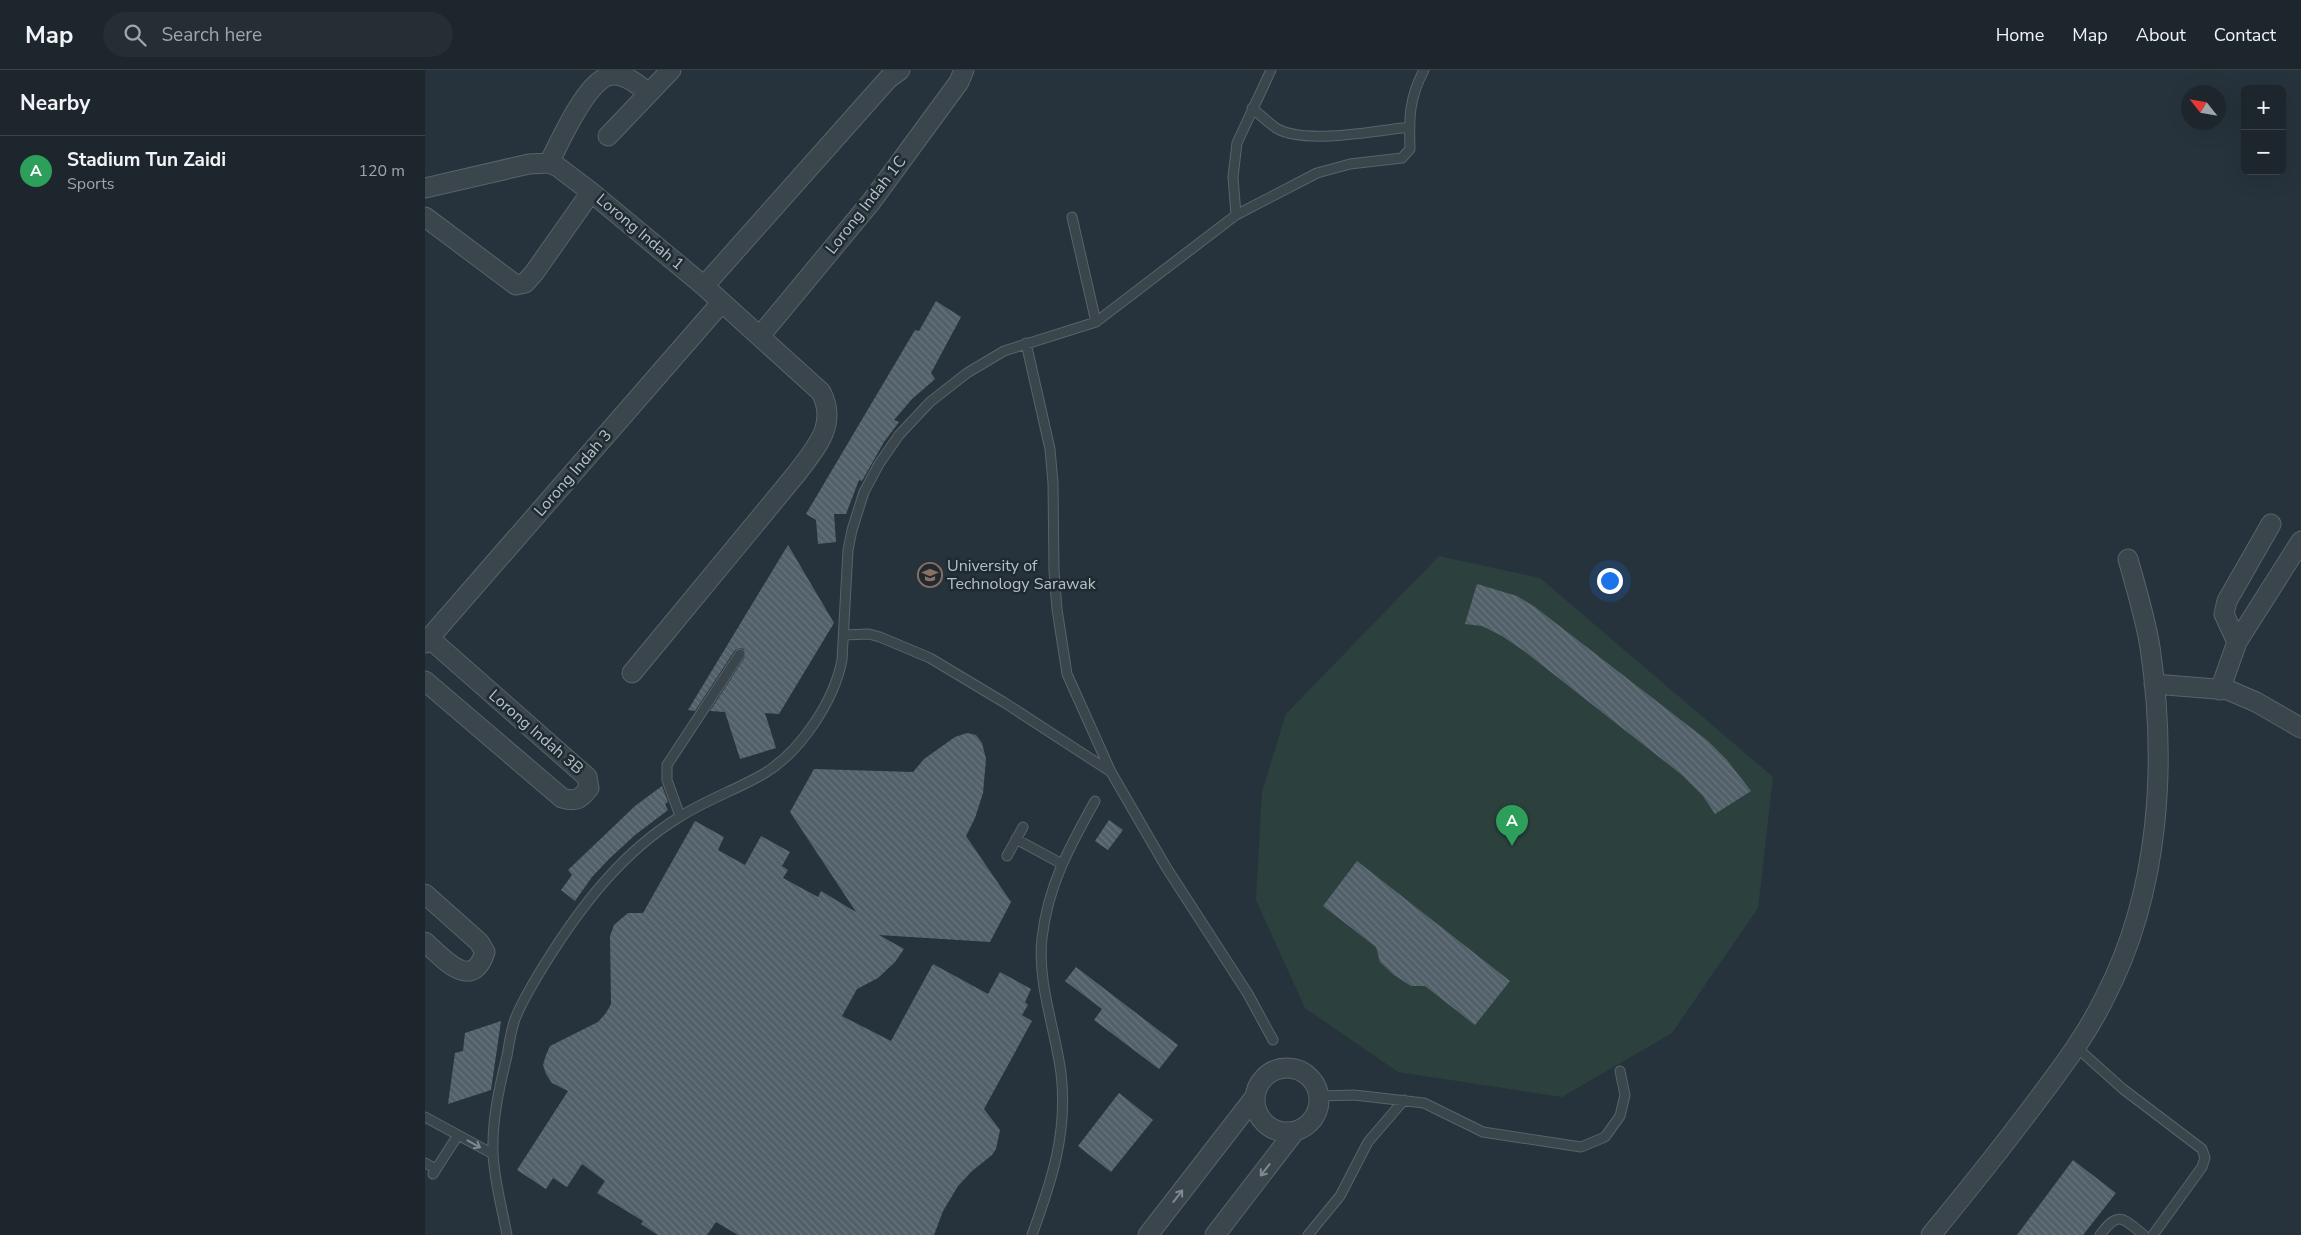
<!DOCTYPE html>
<html lang="en">
<head>
<meta charset="utf-8">
<style>
	body { margin:0; font-family:"Nunito Sans",sans-serif; background:#252e35; color:#f1f3f6 }
	.controls { position:absolute; right:15px; top:15px; display:grid; overflow:hidden; border-radius:8px; box-shadow:0 5px 20px #0002 }
	.controls button { width:45px; height:45px; display:grid; place-items:center; padding:0; border:0; border-bottom:1px solid #3b4349; background:#1d262d; color:#f1f3f6; font:25px sans-serif }
	.compass { position:absolute; left:1756px; top:15px; width:45px; height:45px; border-radius:50%; background:#1d262d; box-shadow:0 5px 20px #0002; rotate:301deg }
	.you { position:absolute; left:1184px; top:510px; width:18px; height:18px; margin:-12px; border:4px solid #fff; border-radius:50%; background:#1a73e8; box-shadow:0 0 0 8px #1a73e833 }
	.badge { display:grid; place-items:center; width:32px; height:32px; border-radius:50%; background:#95b2f1; color:#fff; font-size:16px; font-weight:700 }
	.pin { position:absolute; translate:-50% -41px; filter:drop-shadow(0 1px 2px #0008) }
	.pin::after { content:''; position:absolute; top:26px; width:18px; height:15px; background:inherit; clip-path:polygon(0 0,100% 0,50% 100%) }
	.list { margin:0; padding:0; list-style:none }
	h2 { display:flex; justify-content:space-between; align-items:center; height:65px; margin:0; padding:0 20px; font-size:21px }
	h2 small { font-size:16px; font-weight:400; color:#a0a5aa }
	.list li { display:grid; grid-template-columns:32px 1fr auto; gap:15px; align-items:center; box-sizing:border-box; height:70px; padding:0 20px; border-top:1px solid #3b4349 }
	.list b { display:block; font-size:19px; white-space:nowrap }
	.list p { margin:0; font-size:16px; white-space:nowrap; color:#a0a5aa }
	.list em { font-size:16px; font-style:normal; color:#a0a5aa }
	.icon { flex:none; width:28px; height:28px; fill:none; stroke:currentColor; stroke-width:2; stroke-linecap:round; stroke-linejoin:round }
	.map { position:relative; flex:none; width:1876px; height:1165px; overflow:hidden }
	header { display:flex; align-items:center; gap:30px; box-sizing:border-box; height:70px; padding:0 25px; background:#1d262d; border-bottom:1px solid #3b4349 }
	header strong { font-size:24px }
	nav { display:flex; gap:28px; margin-inline-start:auto; font-size:18px }
	.search { width:350px; height:45px; background:#252e35; display:flex; align-items:center; gap:12px; box-sizing:border-box; padding:0 18px; border-radius:28px; color:#a0a5aa; font-size:19px }
	main { display:flex }
	aside { flex:1; background:#1d262d }
	.map>svg:first-child { display:block }
	.grass { fill:#2c413e }
	.building { fill:url(#building-back-hatch) }
	.lines { fill:none; stroke-linecap:round; stroke-linejoin:round }
	.service-casing { stroke:#58636a; stroke-width:11 }
	.minor-casing { stroke:#58636a; stroke-width:21 }
	.service { stroke:#3a454c; stroke-width:9 }
	.minor { stroke:#3a454c; stroke-width:19 }
	.oneway { stroke:#7e8990 }
	.labels { text-anchor:middle; dominant-baseline:central; stroke-width:5; stroke-linejoin:round; paint-order:stroke }
	.street-label { font-size:16px; fill:#b6c0c7; stroke:#1f2a31 }
	.poi-label { font-size:16px; fill:#b6c0c7; stroke:#1f2a31; text-anchor:start }
</style>
</head>
<body>
<header>
<strong>Map</strong>
<div class="search"><svg class="icon" aria-label="search" viewBox="0 0 24 24"><circle cx="10" cy="10" r="6"/><path d="M15 15l6 6"/></svg>Search here</div>
<nav><a>Home</a><a>Map</a><a>About</a><a>Contact</a></nav>
</header>
<main>
<aside>
<h2>Nearby<small></small></h2>
<ul class="list">
<li><span class="badge" style="background:#2e9e5b">A</span><div><b>Stadium Tun Zaidi</b><p>Sports</p></div><em>120 m</em></li>
</ul>
</aside>
<div class="map">
<svg width="1876" height="1165" viewBox="0 0 1876 1165">
	<defs>
		<pattern id="building-back-hatch" width="6" height="6" patternUnits="userSpaceOnUse" patternTransform="scale(1.25)"><rect width="6" height="6" fill="#526069"/><path d="M-1 5l2 2M0 0l6 6M5-1l2 2" fill="none" stroke="#69757d"/></pattern>
	</defs>
	<rect width="100%" height="100%" fill="#27333c"/>
	<path class="grass" d="M1014,486L1115,508L1348,707L1333,838L1247,963L1137,1027L973,1002L880,938L831,830L837,722L861,644Z"/>
	<path class="building" d="M511,231L536,247L506,303L510,309L487,329L469,350L474,352L459,372L437,411L434,410L421,444H409L411,472L393,474L391,450L381,444L490,260L494,261Z
		M363,475L409,553L354,644L340,643L351,678L315,689L300,642L285,641L320,587L319,579L315,578L310,580L270,641L263,640Z
		M1052,514L1092,526L1110,537L1283,671L1302,690L1326,721L1290,744L1278,726L1257,705L1099,581L1077,566L1057,556L1040,554Z
		M542,663L551,665L557,673L561,689L558,723L550,748L541,766L586,832L565,872L454,865L479,879L470,892L453,908L432,919L417,946L466,971L508,894L563,924L575,902L606,919L600,932L603,935L597,945L607,951L559,1039L575,1060L571,1079L567,1085L547,1101L533,1116L518,1141L509,1165H313L291,1152L282,1165H233L216,1154L218,1151L172,1123L180,1111L157,1094L142,1117L128,1108L121,1119L92,1100L143,1021L127,1013L121,1004L118,995L121,985L125,976L173,952L181,943L186,934L185,866L189,855L203,843H218L270,751L299,767L293,780L320,795L336,766L365,782L357,796L363,800L358,808L393,827L396,821L431,842L365,742L389,699L488,702L499,689L530,667Z
		M237,716L243,732L240,734L243,740L210,765L184,789L167,807L150,831L136,820L147,805L143,800L210,736Z
		M684,750L698,760L683,780L670,771Z
		M932,791L1085,911L1050,955L1000,916H986L969,905L955,892L951,877L898,836Z
		M651,897L753,975L734,999L669,950L677,939L640,911Z
		M76,951L66,1020L23,1034L30,983L38,981L40,963Z
		M694,1023L728,1050L686,1102L653,1076Z
		M1648,1090L1691,1123L1658,1165H1592Z"/>
	<g class="lines">
		<defs>
			<path id="service" d="M827,38C835,45 843,52 851,58C879,75 951,61 984,57
				M811,145L892,103L925,94L977,88L985,79C984,48 984,28 999,0
				M647,147L671,252
				M601,273L625,379L628,413L629,501L632,539L642,604L686,702L741,797L823,924L848,970
				M419,565L444,564L455,567L505,588L580,633L686,702
				M255,746L242,710V695L315,584
				M591,769L637,794
				M582,786L598,757
				M1651,977L1698,1019L1777,1079L1780,1088L1777,1097L1728,1165
				M894,1026L929,1025L999,1033L1058,1062L1156,1077L1180,1067L1195,1046L1200,1025L1195,1001
				M0,1047L68,1084
				M0,1093L11,1099
				M8,1104L33,1065
				M82,1165C77,1138 69,1110 68,1083C67,1050 74,1018 82,986C84,974 86,960 90,949C98,929 110,910 121,892C156,836 198,781 256,746C283,729 313,719 340,703C376,681 409,631 417,590L423,480L427,460L439,422L454,394L474,365L505,332L542,303L579,281L671,252L811,145L808,107L812,73L846,0
				M607,1165C627,1110 643,1062 636,1003C630,958 612,913 617,868C623,815 645,776 670,731
				M883,1165L915,1126L943,1072L979,1030
				M1675,1165C1694,1140 1697,1148 1719,1165"/>
			<path id="minor" d="M183,66L246,0
				M124,93C135,72 163,5 189,5C202,5 214,15 223,23
				M0,118L104,94L124,93L133,97L166,122L279,216L396,322C413,355 391,377 372,403L207,603
				M0,147L91,215L100,213L109,203L166,122
				M279,216L463,9L475,0
				M335,266L446,132L534,12L539,0
				M1812,572L1799,544L1802,531L1846,454
				M0,573L296,233
				M0,611L137,728C150,732 155,730 164,718L162,707L4,568
				M1729,614L1803,620L1831,632L1876,658
				M1795,620L1812,572L1876,471
				M0,824L54,872L60,882C47,923 18,888 0,872
				M830 1030a32 32 0 1 1 64 0a32 32 0 1 1-64 0Z
				M723,1165L829,1028
				M790,1165L870,1061
				M1506,1165C1543,1120 1579,1075 1614,1028C1638,996 1662,964 1680,927C1735,821 1742,694 1725,577C1720,547 1711,518 1703,489"/>
		</defs>
		<use href="#service" class="service-casing"/>
		<use href="#minor" class="minor-casing"/>
		<use href="#service" class="service"/>
		<use href="#minor" class="minor"/>
	</g>
	<defs><path id="oneway-shaft" d="M-6 0H5M1.5-3L5.5 0L1.5 3" fill="none" stroke-width="1.6" stroke-linecap="round" stroke-linejoin="round" transform="scale(1.25)"/></defs>
	<g class="oneway">
		<use href="#oneway-shaft" transform="translate(49 1074) rotate(29)"/>
		<use href="#oneway-shaft" transform="translate(840 1100) rotate(128)"/>
		<use href="#oneway-shaft" transform="translate(753 1126) rotate(-52)"/>
	</g>
	<defs>
		<symbol id="university-ring" viewBox="-11 -11 22 22"><circle r="9.5" fill="#1f2a31" stroke="#8d6e63" stroke-width="1.5"/><path d="M0-5L7-2L0 1L-7-2ZM-4 1L0 2.5L4 1V4Q0 6-4 4Z" fill="#8d6e63"/></symbol>
	</defs>
	<g fill-rule="evenodd">
		<use href="#university-ring" x="491" y="491" width="28" height="28"/>
	</g>
	<g class="labels">
		<g class="street-label">
			<text transform="translate(441 135) rotate(-52)">Lorong Indah 1C</text>
			<text transform="translate(215 162) rotate(40)">Lorong Indah 1</text>
			<text transform="translate(148 403) rotate(-49)">Lorong Indah 3</text>
			<text transform="translate(111 662) rotate(41)">Lorong Indah 3B</text>
		</g>
		<g class="poi-label">
			<text x="522" y="496">University of<tspan x="522" dy="18">Technology Sarawak</tspan></text>
		</g>
	</g>
</svg>
<div class="controls">
<button>+</button>
<button>−</button>
</div>
<svg class="compass" viewBox="-18 -18 36 36"><path d="M0-13l5 13h-10z" fill="#e53935"/><path d="M0 13l5-13h-10z" fill="#a0a5aa"/></svg>
<div class="you"></div>
<div class="pin badge" style="left:1087px;top:776px;background:#2e9e5b">A</div>
</div>
</main>
</body>
</html>
